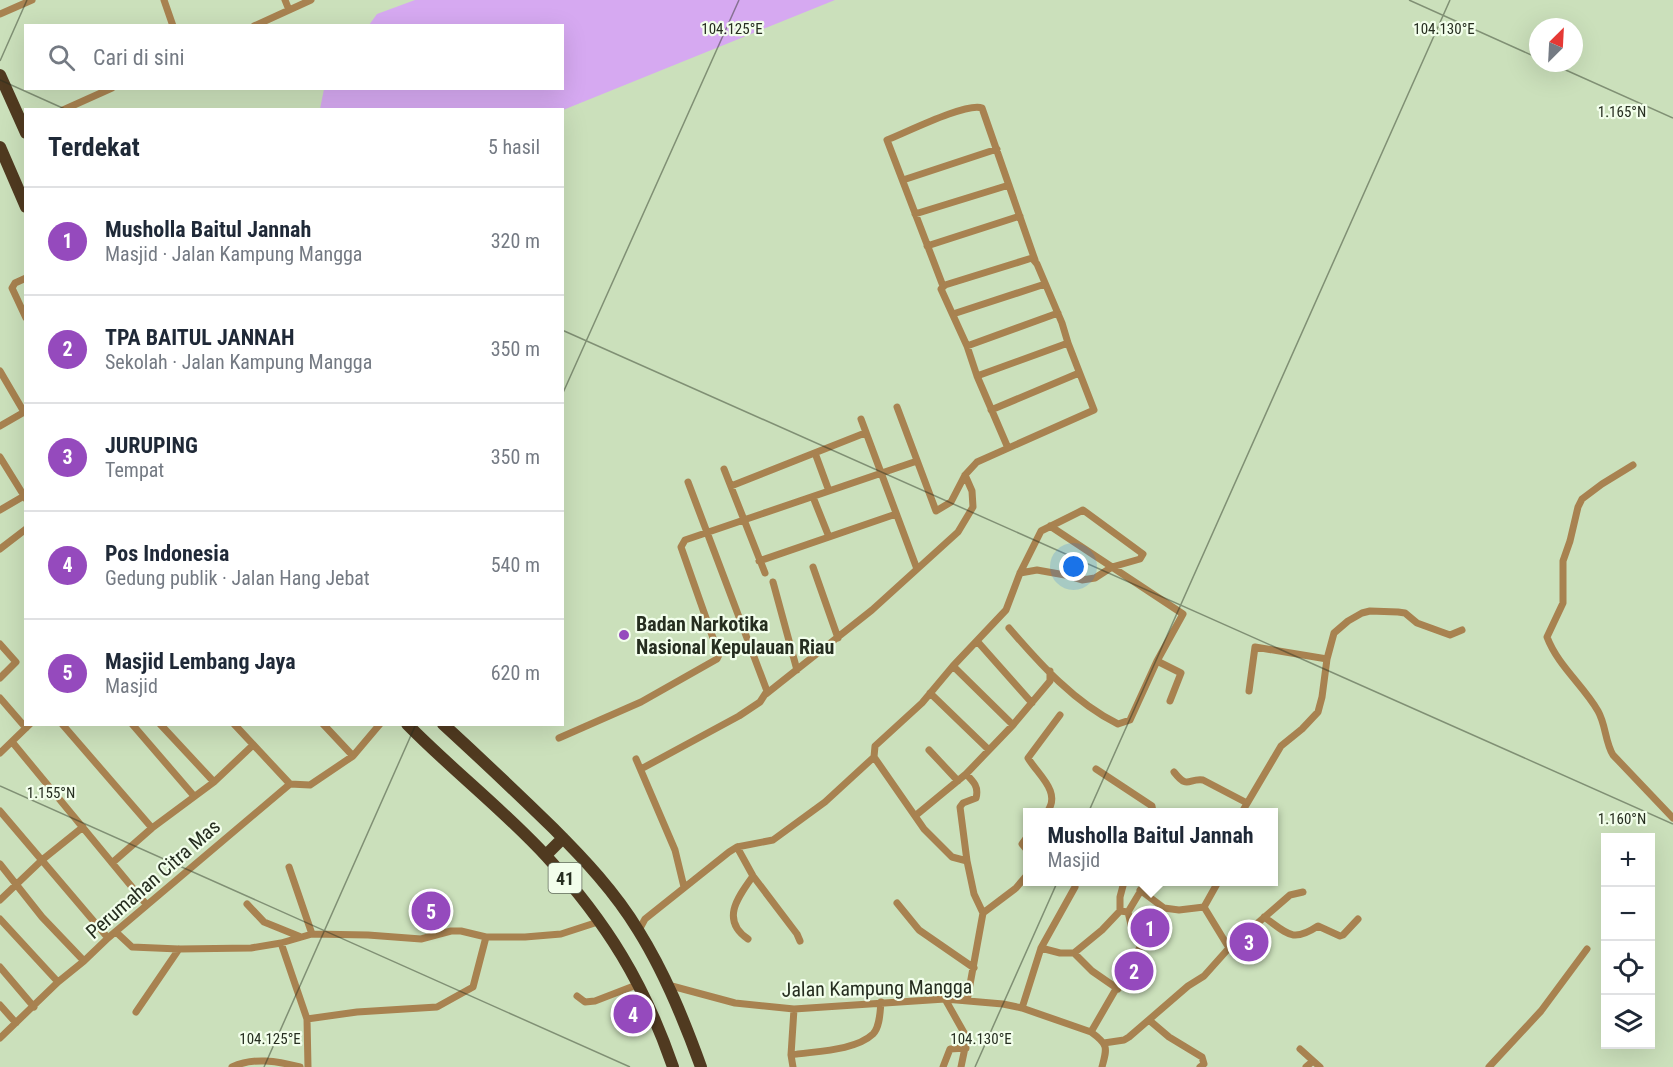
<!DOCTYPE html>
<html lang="id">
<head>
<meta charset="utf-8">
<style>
	body { margin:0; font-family:"Roboto Condensed",sans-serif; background:#f2f2f3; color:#1f2937 }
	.controls { position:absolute; right:18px; bottom:18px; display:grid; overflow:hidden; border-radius:0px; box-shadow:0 6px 24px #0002 }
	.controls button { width:54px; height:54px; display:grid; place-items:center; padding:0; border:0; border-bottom:2px solid #e0e1e3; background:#fff; color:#1f2937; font:30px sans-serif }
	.compass { position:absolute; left:1529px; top:18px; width:54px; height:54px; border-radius:50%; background:#fff; box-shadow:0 6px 24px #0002; rotate:24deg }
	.you { position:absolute; left:1074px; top:567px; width:21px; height:21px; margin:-15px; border:4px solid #fff; border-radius:50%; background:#1a73e8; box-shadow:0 0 0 9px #1a73e833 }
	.badge { display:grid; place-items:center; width:39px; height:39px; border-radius:50%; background:#954abd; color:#fff; font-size:20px; font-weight:700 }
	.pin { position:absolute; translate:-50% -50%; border:3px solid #fff; box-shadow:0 2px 6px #0006 }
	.popup { position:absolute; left:1023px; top:808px; width:255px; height:78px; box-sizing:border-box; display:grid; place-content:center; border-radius:0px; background:#fff; filter:drop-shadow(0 2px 4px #0005); font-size:20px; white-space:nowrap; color:#747a83 }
	.popup b { font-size:22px; color:#1f2937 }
	.popup::after { content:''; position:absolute; left:50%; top:100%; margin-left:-12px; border:12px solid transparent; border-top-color:#fff }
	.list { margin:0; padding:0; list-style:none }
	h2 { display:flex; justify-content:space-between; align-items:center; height:78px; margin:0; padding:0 24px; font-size:26px }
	h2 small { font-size:20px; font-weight:400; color:#747a83 }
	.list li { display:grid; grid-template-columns:39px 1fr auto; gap:18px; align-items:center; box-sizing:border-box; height:108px; padding:0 24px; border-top:2px solid #e0e1e3 }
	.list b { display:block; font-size:22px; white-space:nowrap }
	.list p { margin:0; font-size:20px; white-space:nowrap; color:#747a83 }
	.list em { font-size:20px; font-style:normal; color:#747a83 }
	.icon { flex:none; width:33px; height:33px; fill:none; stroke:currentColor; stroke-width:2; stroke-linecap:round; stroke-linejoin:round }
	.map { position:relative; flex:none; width:1673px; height:1067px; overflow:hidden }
	.search { position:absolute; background:#fff; box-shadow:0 6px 24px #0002; left:24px; top:24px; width:540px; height:66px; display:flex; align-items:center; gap:15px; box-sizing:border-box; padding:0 21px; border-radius:0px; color:#747a83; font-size:22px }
	.panel { position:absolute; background:#fff; box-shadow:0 6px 24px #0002; left:24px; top:108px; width:540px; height:618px; border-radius:0px }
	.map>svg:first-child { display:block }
	.built { fill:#bfd8ac }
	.green { fill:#d6a9f1 }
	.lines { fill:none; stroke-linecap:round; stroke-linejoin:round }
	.minor { stroke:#a88250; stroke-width:7 }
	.trunk { stroke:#503a20; stroke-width:12 }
	.ticks { fill:none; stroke:#262e20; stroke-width:1.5; stroke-opacity:0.45 }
	.poi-dot { fill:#954abd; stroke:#f2feeb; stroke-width:2 }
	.labels { text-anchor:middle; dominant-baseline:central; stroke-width:4.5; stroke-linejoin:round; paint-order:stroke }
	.shield { fill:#f2feeb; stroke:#636c5d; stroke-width:1.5 }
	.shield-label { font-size:18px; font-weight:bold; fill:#262e20 }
	.poi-label { font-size:20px; font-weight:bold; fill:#262e20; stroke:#f2feeb; text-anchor:start }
	.street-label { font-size:20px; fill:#262e20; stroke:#f2feeb }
	.ticks-label { font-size:15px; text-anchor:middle; fill:#262e20; stroke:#f2feeb; stroke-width:4.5; stroke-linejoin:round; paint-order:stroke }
</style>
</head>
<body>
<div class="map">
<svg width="1673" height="1067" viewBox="0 0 1673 1067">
	<rect width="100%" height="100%" fill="#cbe0bb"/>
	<path class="built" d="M1142,960L1151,965L1138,985L1119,973L1126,962L1137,968Z"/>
	<path class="green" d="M415,0H835L563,110L320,109L324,89L562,88V26L369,25L377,14Z"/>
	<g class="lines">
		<path class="minor" d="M164,0L173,26
			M285,0L289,10
			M0,14L32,0
			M254,26L311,0
			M63,110L112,88
			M903,180L997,149
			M915,214L1009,185
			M927,246L1020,216
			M26,278L15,283L12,288L26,318
			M943,286L887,140C905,133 967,102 982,108L1035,260
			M953,314L1045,284
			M967,346L1058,313
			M0,371L24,412
			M977,376L967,346L941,289L945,285L1032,258L1037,264L1062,323L1068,343L977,376L1008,448
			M897,407L936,511L951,502L965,475L977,462L1094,410L1068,343
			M991,410L1079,373
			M861,419L917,569
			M0,426L26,411
			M815,453L829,491
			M0,457L26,499
			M1633,465L1602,484L1582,499L1578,507L1570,541L1563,561V603L1547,637C1558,666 1583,685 1598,711C1606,725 1605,742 1613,755L1673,818
			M724,469L765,573
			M731,486L865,433
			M813,497L829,537
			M0,510L24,496
			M0,549L26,529
			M759,561L896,514
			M813,567L838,638
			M1020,573L1037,570L1065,575L1082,580L1095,578L1112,567L1140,559L1143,554L1083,510L1041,531L1020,573L1006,610L953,666L922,703L875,746L874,757L915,816L966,774L1013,725L1050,681V671
			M773,582L797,670
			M1009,628C1040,664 1075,703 1118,724L1130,720L1157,661L1183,614L1050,526
			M977,641L1032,703
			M0,644L16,662L0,678
			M1157,661L1181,673L1170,701
			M953,666L1013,725
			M1249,691L1255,647L1327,659
			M930,693L989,750
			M766,694L872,610L958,532L973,507L972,491L965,475
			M0,698L26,728
			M62,724L152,828
			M132,724L194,796
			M160,724L214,782
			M234,724L290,784
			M323,724L353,756
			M559,738L641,702L717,659L719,655L681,547L685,540L917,461
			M13,743L146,904
			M929,750L958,781
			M0,753L30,724
			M636,759L675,850L684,887
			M641,769L739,716L760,702L767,691L688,482
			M1096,769L1152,806L1153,812
			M1174,772C1188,790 1188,778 1203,780L1247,803
			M966,774C974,782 979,787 976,798L963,803L960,807L967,861
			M290,784L310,785L353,756L380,724
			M0,811L108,938
			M1047,812C1062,792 1038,775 1028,758L1060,715
			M1242,812L1281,746L1302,729L1318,712L1322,697L1327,659L1334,633L1348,621L1362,613L1370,611L1398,612L1405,613L1417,623L1450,635L1462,630
			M915,816L924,829L952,857L967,861L974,894L983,913L967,1001
			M1027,837L1022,844L1027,850
			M737,847L753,876L797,934L800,941
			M112,863L152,828L214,782L253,745
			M0,864L42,917L84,961
			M289,867L312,934
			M1140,890L1164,908L1155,918
			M0,900L42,860L83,827
			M897,903L919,930L974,968
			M247,904L264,922L301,937
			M1204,907L1218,882
			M1164,908L1179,910L1204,907L1229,948
			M1120,911V897L1124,882
			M983,913L1016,888L1027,875
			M1264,917C1288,934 1292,943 1318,926L1340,936L1343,935L1358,919
			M0,919L58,982
			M639,930L645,919L729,852L737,847L773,840L825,802L874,757
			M116,932L132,947L179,949L251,948L281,943L312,934L368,935L421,939L451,931H461L486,937H525L561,934L601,921
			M748,939C720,920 738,897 753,876
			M281,943L307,1019L308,1067
			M1041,948L1075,887
			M1074,953L1102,930L1120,911L1128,912
			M0,967L34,1007
			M668,985L735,1003L794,1009L945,999L1003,1004L1022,1008L1091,1032L1142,944L1132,929L1128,912L1146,882
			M577,996L585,1002L595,1001L639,984
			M945,999L967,1038L961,1067
			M0,1005L16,1023
			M1022,1008L1041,948L1060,953H1074L1092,971L1118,989
			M136,1012L179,949
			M307,1019L357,1012L437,1007L473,987L486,937
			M1149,1020L1169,1037L1202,1057L1204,1064L1200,1067
			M1091,1032C1109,1045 1107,1048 1102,1067
			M0,1038L58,982L84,961L108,938L290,784
			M1104,1043L1124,1040L1129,1037L1188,986L1204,976L1229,948L1290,895L1303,892
			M1300,1049L1320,1067
			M791,1055C815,1051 855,1051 873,1034C880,1027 880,1012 881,1002
			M232,1067C254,1057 277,1061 300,1067
			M793,1067L791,1055L794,1009
			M943,1067L950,1049L966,1048
			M1306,1067L1313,1061
			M1489,1067L1541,1011L1587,949"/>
		<path class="trunk" d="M0,75L26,133
			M0,147L26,207
			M407,724C452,770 504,810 547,857C607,923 644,983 673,1067
			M443,724C480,758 517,793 553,828C584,859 615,892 638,930C665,973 684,1020 701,1067
			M546,855L563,838"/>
	</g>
	<path class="ticks" d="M1409,0L1538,58M0,61L27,0M1550,63L1673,118M0,80L67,110M562,330L1673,824M562,395L739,0M0,786L630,1067M264,1067L416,724M975,1067L1450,0"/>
	<circle class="poi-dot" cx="624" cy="635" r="6"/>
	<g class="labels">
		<rect class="shield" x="548.5" y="863" width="33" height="30" rx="4.5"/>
		<g class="shield-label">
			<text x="565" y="878">41</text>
		</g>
		<g class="poi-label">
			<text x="636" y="624">Badan Narkotika<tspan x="636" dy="23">Nasional Kepulauan Riau</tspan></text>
		</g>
		<g class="street-label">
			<text transform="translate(153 879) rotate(-41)">Perumahan Citra Mas</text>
			<text transform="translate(877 988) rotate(-1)">Jalan Kampung Mangga</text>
		</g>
	</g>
	<g class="ticks-label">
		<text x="732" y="34">104.125°E</text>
		<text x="1444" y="34">104.130°E</text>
		<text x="1622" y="117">1.165°N</text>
		<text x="51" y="798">1.155°N</text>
		<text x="1622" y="824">1.160°N</text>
		<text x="270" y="1044">104.125°E</text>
		<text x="981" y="1044">104.130°E</text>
	</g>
</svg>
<div class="controls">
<button>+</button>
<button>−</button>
<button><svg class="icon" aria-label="locate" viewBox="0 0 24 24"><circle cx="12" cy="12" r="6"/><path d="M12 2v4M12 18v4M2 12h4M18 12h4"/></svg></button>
<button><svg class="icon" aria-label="layers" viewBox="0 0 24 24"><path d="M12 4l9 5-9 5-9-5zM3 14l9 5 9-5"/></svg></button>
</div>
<svg class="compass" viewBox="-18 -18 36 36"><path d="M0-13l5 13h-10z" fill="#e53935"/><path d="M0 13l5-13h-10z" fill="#747a83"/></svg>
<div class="you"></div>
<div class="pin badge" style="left:1150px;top:928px">1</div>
<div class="popup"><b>Musholla Baitul Jannah</b>Masjid</div>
<div class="pin badge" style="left:1134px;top:971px">2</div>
<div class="pin badge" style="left:1249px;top:942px">3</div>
<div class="pin badge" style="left:633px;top:1014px">4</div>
<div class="pin badge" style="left:431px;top:911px">5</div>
<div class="search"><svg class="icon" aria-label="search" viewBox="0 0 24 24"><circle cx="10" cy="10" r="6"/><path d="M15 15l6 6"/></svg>Cari di sini</div>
<section class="panel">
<h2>Terdekat<small>5 hasil</small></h2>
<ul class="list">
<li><span class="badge">1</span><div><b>Musholla Baitul Jannah</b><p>Masjid · Jalan Kampung Mangga</p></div><em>320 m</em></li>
<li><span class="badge">2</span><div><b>TPA BAITUL JANNAH</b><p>Sekolah · Jalan Kampung Mangga</p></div><em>350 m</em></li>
<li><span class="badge">3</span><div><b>JURUPING</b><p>Tempat</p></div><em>350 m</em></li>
<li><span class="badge">4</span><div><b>Pos Indonesia</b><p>Gedung publik · Jalan Hang Jebat</p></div><em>540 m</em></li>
<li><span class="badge">5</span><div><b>Masjid Lembang Jaya</b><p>Masjid</p></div><em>620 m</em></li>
</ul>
</section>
</div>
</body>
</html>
